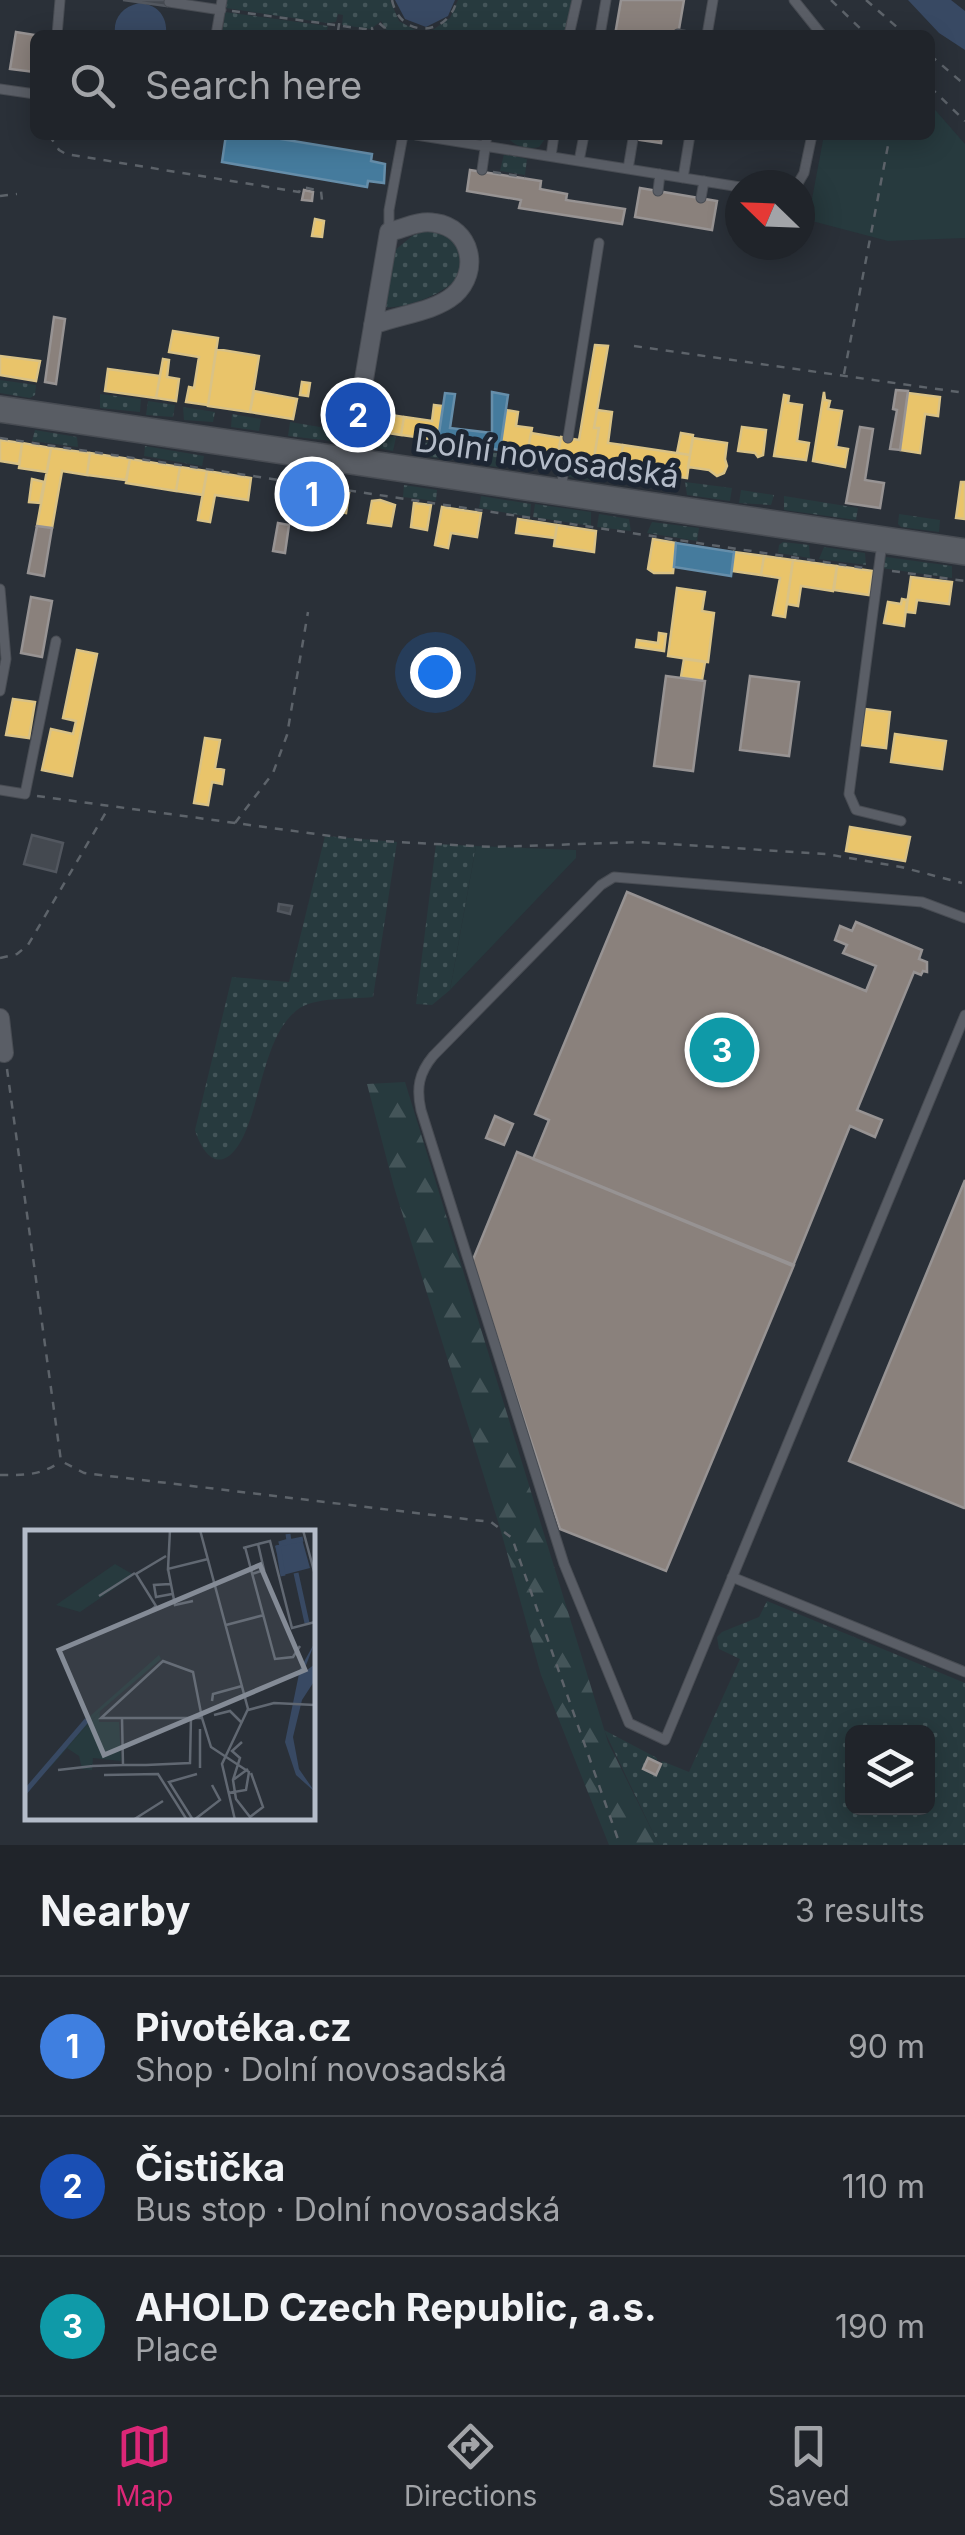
<!DOCTYPE html>
<html lang="en">
<head>
<meta charset="utf-8">
<style>
	body { margin:0; font-family:Inter,sans-serif; background:#2d3036; color:#f1f3f6 }
	.controls { position:absolute; right:30px; bottom:30px; display:grid; overflow:hidden; border-radius:15px; box-shadow:0 5px 25px #0003 }
	.controls button { width:90px; height:90px; display:grid; place-items:center; padding:0; border:0; border-bottom:2px solid #3d4147; background:#20242a; color:#f1f3f6; font:50px sans-serif }
	.compass { position:absolute; left:725px; top:170px; width:90px; height:90px; border-radius:50%; background:#20242a; box-shadow:0 5px 25px #0003; rotate:293deg }
	.you { position:absolute; left:435px; top:672px; width:35px; height:35px; margin:-25px; border:8px solid #fff; border-radius:50%; background:#1a73e8; box-shadow:0 0 0 15px #1a73e833 }
	.badge { display:grid; place-items:center; width:65px; height:65px; border-radius:50%; background:#db2777; color:#fff; font-size:32px; font-weight:700 }
	.pin { position:absolute; translate:-50% -50%; border:5px solid #fff; box-shadow:0 2px 10px #0006 }
	.list { margin:0; padding:0; list-style:none }
	h2 { display:flex; justify-content:space-between; align-items:center; height:130px; margin:0; padding:0 40px; font-size:42px }
	h2 small { font-size:32px; font-weight:400; color:#a2a4a8 }
	.list li { display:grid; grid-template-columns:65px 1fr auto; gap:30px; align-items:center; box-sizing:border-box; height:140px; padding:0 40px; border-top:2px solid #3d4147 }
	.list b { display:block; font-size:38px; white-space:nowrap }
	.list p { margin:0; font-size:32px; white-space:nowrap; color:#a2a4a8 }
	.list em { font-size:32px; font-style:normal; color:#a2a4a8 }
	.icon { flex:none; width:55px; height:55px; fill:none; stroke:currentColor; stroke-width:2; stroke-linecap:round; stroke-linejoin:round }
	.map { position:relative; flex:none; width:965px; height:1845px; overflow:hidden }
	.search { position:absolute; background:#20242a; box-shadow:0 5px 25px #0003; left:30px; right:30px; top:30px; height:110px; display:flex; align-items:center; gap:25px; box-sizing:border-box; padding:0 35px; border-radius:15px; color:#a2a4a8; font-size:38px }
	.sheet { height:550px; background:#20242a }
	nav { display:flex; justify-content:space-around; align-items:center; box-sizing:border-box; height:140px; border-top:2px solid #3d4147; background:#20242a; font-size:28px; color:#a2a4a8 }
	nav a { display:grid; justify-items:center; gap:5px }
	nav .on { color:#db2777 }
	.map>svg:first-child { display:block }
	.grass { fill:url(#grass-dots); fill-rule:evenodd }
	.forest { fill:url(#forest-firs) }
	.garden { fill:#273a3e }
	.water { fill:#384963 }
	.homes { fill:#e9c46a; stroke:#d9c286; stroke-width:2.5 }
	.shops { fill:#e76f51; stroke:#d88675; stroke-width:2.5 }
	.public { fill:#457b9d; stroke:#668eaa; stroke-width:2.5 }
	.industry { fill:#8a817c; stroke:#979393; stroke-width:2.5 }
	.building { fill:#444950; stroke:#52575f; stroke-width:2.5 }
	.lines { fill:none; stroke-linecap:round; stroke-linejoin:round }
	.lane-casing { stroke:#484c53; stroke-width:11 }
	.street-casing { stroke:#484c53; stroke-width:20 }
	.secondary-casing { stroke:#484c53; stroke-width:28 }
	.path { stroke:#5d636a; stroke-width:2.5; stroke-dasharray:8 8; stroke-linecap:butt }
	.lane { stroke:#5a5e66; stroke-width:9 }
	.street { stroke:#5a5e66; stroke-width:18 }
	.secondary { stroke:#595d64; stroke-width:25 }
	.labels { text-anchor:middle; dominant-baseline:central; stroke-width:10; stroke-linejoin:round; paint-order:stroke }
	.street-label { font-size:32px; fill:#b4bcc9; stroke:#1d2633 }
	.inset-river { fill:none; stroke:#384963; stroke-width:5 }
	.inset-road { fill:none; stroke:#616872; stroke-width:2.5 }
	.view { fill:#848b96; fill-opacity:0.15; stroke:#848b96; stroke-width:5 }
	.inset-edge { fill:none; stroke:#b4bcc9; stroke-width:5 }
</style>
</head>
<body>
<div class="map">
<svg width="965" height="1845" viewBox="0 0 965 1845">
	<defs>
		<pattern id="grass-dots" width="8" height="8" patternUnits="userSpaceOnUse" patternTransform="scale(2.5)"><rect width="8" height="8" fill="#273a3e"/><path d="M2 2h.1M6 6h.1" fill="none" stroke="#445559" stroke-width="1.8" stroke-linecap="round"/></pattern>
		<pattern id="forest-firs" width="22" height="20" patternUnits="userSpaceOnUse" patternTransform="scale(2.5)"><rect width="22" height="20" fill="#273a3e"/><path d="M5 1l3.5 6h-7zM16 11l3.5 6h-7z" fill="#445559"/></pattern>
	</defs>
	<rect width="100%" height="100%" fill="#2a3038"/>
	<path class="grass" d="M227,0H390L399,21L415,30L414,35L387,31L381,21L371,29L342,25L343,15L338,14L336,22L327,23L226,8Z
		M458,0H572L565,35H430L431,31L450,18Z
		M225,12L328,26L327,30L314,35H222Z
		M506,135H548L539,147C526,150 513,146 506,135Z
		M504,154L527,159L525,175L500,171Z
		M428,230C433,231 439,230 444,232C462,240 467,268 454,281C441,295 404,309 386,307L394,251L412,236Z
		M0,380L36,385L35,395L30,398L0,393Z
		M100,394L141,399L140,412L100,408Z
		M148,401L175,405L173,417L146,415Z
		M183,407L215,412L213,422L184,420Z
		M232,414L261,419L259,431L231,427Z
		M290,422L344,431L332,441L288,436Z
		M35,430L77,437L78,447L32,441Z
		M364,433L396,437L393,451L373,447Z
		M424,442L456,447L453,460L422,456Z
		M145,446L204,456L202,466L144,456Z
		M480,450L508,455L506,468L481,465Z
		M568,464L603,469L601,482L569,477Z
		M685,482L732,488L730,501L687,495Z
		M404,485L437,490L436,501L403,497Z
		M741,490L774,495L771,505L739,503Z
		M481,496L531,504L530,517L479,508Z
		M784,496L858,508L856,520L784,510Z
		M535,504L591,512V526L533,517Z
		M599,514L629,519L631,531L597,527Z
		M899,514L940,520L939,532L901,527L898,524Z
		M652,522L699,528L697,541L647,533Z
		M783,542L809,545L810,558L778,553L779,545Z
		M824,547L865,553L866,565L819,559Z
		M886,557L952,566V578L881,568Z
		M325,836L397,842L373,997C351,1000 315,996 297,1010C260,1039 261,1118 235,1150C216,1173 201,1150 195,1130L232,977L289,982Z
		M436,844L476,846L450,990L432,1005L416,1004Z
		M767,1601L965,1683V1845H659L604,1730L657,1758L656,1775L662,1761L689,1772L740,1659L719,1649L717,1637L722,1632L759,1617ZM852,1732H928V1808H852Z"/>
	<path class="forest" d="M405,1082L608,1742L659,1845H609L541,1675L500,1528L394,1187L367,1084Z"/>
	<path class="garden" d="M930,104L965,144V238L888,241L808,220L824,135H930Z
		M476,846L576,850V858L450,990Z"/>
	<path class="water" d="M395,0H455L448,16L426,27L405,19Z
		M908,0H951L965,11V50L939,33Z
		M139,3C157,4 168,16 166,35H115C113,18 122,7 139,3Z"/>
	<path class="homes" d="M315,219L324,221L322,237L312,236Z
		M173,331L218,338L208,405L186,402L189,387L194,388L199,357L169,352Z
		M595,345L608,346L594,428H599L593,464L557,458L561,437L579,440Z
		M216,349L259,356L250,412L208,406Z
		M0,356L40,361L36,381L0,375Z
		M163,359L169,360L167,377L179,379L176,401L156,398Z
		M108,369L160,376L156,398L105,391Z
		M302,382L310,383L308,396L300,395Z
		M254,391L297,399L293,419L250,412Z
		M824,392L825,400L830,401L828,409L842,411L836,447L848,449L845,467L813,461Z
		M908,393L940,397L938,416L925,414L920,453L900,450Z
		M784,395L789,396L788,403L802,405L797,441L809,443L806,460L774,456Z
		M434,405L443,406L438,440L401,435L404,417L432,421Z
		M506,410L518,412L516,426L532,428L527,454L500,450Z
		M597,410L612,412L608,443L623,445L619,468L593,464L599,428H594Z
		M372,412L404,417L401,435L369,430Z
		M742,427L766,430L763,455L758,457L755,453L738,451Z
		M531,433L561,438L557,458L527,454Z
		M681,433L693,435L690,455L677,453Z
		M693,438L727,443L725,459L727,466L724,473L717,476L709,470L688,467Z
		M0,440L22,443L19,464L0,461Z
		M22,443L51,448L47,472L19,468Z
		M623,445L690,455L687,478L619,468Z
		M51,448L90,453L87,475L62,471L52,528L37,526Z
		M90,453L130,459L126,480L87,475Z
		M130,459L180,467L176,491L126,483Z
		M180,467L207,471L203,495L176,491Z
		M207,471L251,478L248,500L215,495L210,522L198,520Z
		M32,479L44,482L40,503L29,502Z
		M961,482H965V519L956,518Z
		M323,489L349,493L346,513L319,508Z
		M380,500L395,505L391,526L368,523L372,501Z
		M414,503L431,505L427,530L411,527Z
		M308,507L323,509L321,525L305,523Z
		M442,507L481,513L477,537L451,533L448,548L435,545Z
		M518,519L557,525L555,538L516,533Z
		M557,525L596,531L594,552L554,546Z
		M653,539L676,543L673,573H654L648,569Z
		M734,552L764,556L761,575L732,571Z
		M764,556L793,560L785,617L773,615L780,578L761,575Z
		M793,560L837,566L833,591L801,586L798,606L787,604Z
		M837,566L873,571L869,595L834,590Z
		M911,577L952,582L949,604L917,600L915,613L906,612Z
		M677,588L705,592L702,611L714,613L708,662L668,656Z
		M902,599L907,600L904,626L884,623L888,602L901,604Z
		M659,633L666,634L664,651L636,647L637,640L658,643Z
		M77,650L97,654L72,776L42,770L51,729L73,734L76,721L63,718Z
		M684,659L705,662L702,680L681,677Z
		M13,699L35,702L29,738L6,735Z
		M865,709L890,712L886,748L860,745Z
		M895,734L946,741L942,769L891,762Z
		M205,738L220,740L215,768L224,770L222,784L212,782L208,805L194,803Z
		M850,827L910,837L905,861L846,851Z"/>
	<path class="shops" d="M296,484L323,489L319,508L293,505Z"/>
	<path class="public" d="M226,135H257L372,154L371,161L385,164L384,183L368,181L367,187L222,162Z
		M492,392L508,395L500,450L438,440L445,393L455,394L450,428L492,433Z
		M676,543L734,552L731,576L674,567Z"/>
	<path class="industry" d="M621,0H684L678,35H615Z
		M16,32L35,35V72L10,69Z
		M607,135H662L661,143Z
		M470,170L541,181L540,189L567,194L566,200L625,209L622,224L519,208L521,200L467,191Z
		M640,188L717,201L712,230L635,217Z
		M304,190L313,192L312,201L302,200Z
		M54,317L65,319L56,384L45,382Z
		M896,390L908,391L900,450L890,449L897,410L893,409Z
		M860,427L873,429L865,480L884,483L880,508L846,503Z
		M278,523L289,525L285,553L273,551Z
		M37,526L52,528L44,576L28,573Z
		M31,597L52,601L42,657L21,653Z
		M666,676L705,681L693,771L654,766Z
		M750,676L799,682L789,756L740,750Z
		M627,892L866,991L876,966L843,953L847,945L835,940L840,926L852,931L856,922L922,950L919,959L927,962V972L923,971L921,975L914,972L857,1110L882,1120L875,1137L850,1126L793,1266L533,1159L549,1120L535,1114Z
		M495,1116L513,1124L504,1145L486,1138Z
		M517,1152L794,1265L666,1571L560,1529L472,1262Z
		M965,1180V1508H964L849,1461Z
		M648,1758L661,1764L656,1775L643,1769Z"/>
	<path class="building" d="M123,0H168L167,6Z
		M32,835L63,843L56,872L24,864Z
		M279,904L292,906L290,914L278,911Z"/>
	<g class="lines">
		<defs>
			<path id="lane" d="M794,0L822,35
				M169,2L221,10
				M678,34L684,35
				M57,35L60,0
				M216,35L222,0
				M569,35L577,0
				M600,35L606,0
				M707,35L713,0
				M0,89L35,94
				M416,135L740,187
				M551,156L554,135
				M579,161L584,135
				M628,169L633,139
				M482,170L487,135
				M683,178L690,135
				M797,185L804,173L812,135
				M658,191L660,174
				M701,198L704,181
				M389,232V210L403,135
				M736,235L740,207
				M568,438L599,243
				M561,490L565,460
				M882,543L849,794L856,810L901,821
				M0,589L6,659L0,691
				M0,790L25,794L56,641
				M965,918L922,902L614,877L601,885L433,1056C419,1073 416,1088 421,1110L564,1564L629,1723L665,1740L965,1015
				M732,1577L965,1672"/>
			<path id="street" d="M350,462L389,232C405,228 419,220 435,223C471,228 481,271 454,295C434,312 398,315 373,325
				M0,1018L4,1053"/>
			<path id="secondary" d="M0,409L965,552"/>
		</defs>
		<use href="#lane" class="lane-casing"/>
		<use href="#street" class="street-casing"/>
		<use href="#secondary" class="secondary-casing"/>
		<path class="path" d="M392,0C400,39 448,37 457,0
			M831,0L867,35
			M866,0L906,35
			M232,11L372,30
			M338,31L340,18
			M387,32L405,35
			M319,35L332,32L347,35
			M373,35L372,28L379,23L385,28L384,35
			M930,55L965,85
			M930,87L965,121
			M49,135L59,150L66,154L299,192L302,187L321,191L322,200
			M493,172L525,177
			M0,196L17,194
			M634,346L965,393
			M844,374L890,135
			M0,438L864,568
			M892,571L965,581
			M37,796L360,840L493,847L638,842L826,854L901,867L962,883
			M235,823L273,773L287,735L308,612
			M0,958L17,954L28,945L109,807
			M7,1069L61,1461L84,1473L491,1522L512,1538L620,1845
			M0,1475C23,1475 40,1476 60,1462"/>
		<use href="#lane" class="lane"/>
		<use href="#street" class="street"/>
		<use href="#secondary" class="secondary"/>
	</g>
	<g class="labels">
		<g class="street-label">
			<text transform="translate(547 458) rotate(8)">Dolní novosadská</text>
		</g>
	</g>
	<g transform="translate(25 1530)">
		<rect width="290" height="290" fill="#2a3038"/>
		<path d="M90,34L109,45L55,82L31,75ZM75,181L74,192H94L96,231L68,228L67,240L57,239L54,226L42,218Z" fill="#273a3e"/>
		<path d="M134,125L136,129L74,182L22,241L55,195Z" fill="#273a3e"/>
		<path d="M277,9L285,38L258,45L250,16ZM290,112L278,143L290,134V150L277,170L268,207L274,239L290,262L271,245L260,212L275,139Z" fill="#384963"/>
		<path class="inset-river" d="M263,4L264,11L254,14L278,9M253,15L258,46M271,43L282,93M0,262L62,190"/>
		<path class="inset-road" d="M145,0L143,39L183,29M175,0L223,179L197,234L210,290M278,0L290,45M233,14L245,11L267,98L290,92M220,17L250,129L268,127L275,116M218,18L233,14L239,40L227,44M143,39L150,75L168,71M145,54L129,55L131,67L147,64M74,66L110,43M121,84L131,76L111,44L141,26M201,95L239,85M187,171L188,164L217,156M223,180L249,173L290,175M189,185L205,181L216,192M97,188L98,235H121L165,233L166,187M177,188L168,142L138,131L76,188H177L186,217L224,242L221,260L203,263M175,199V238M67,236L98,235M223,239L208,250L211,269L225,287L238,277L226,243M33,240L68,236M79,245L133,244L162,290M208,250L215,228L207,221L217,212M108,290L138,271M168,290L144,252L172,244M169,290L195,270L187,255"/>
		<path class="view" d="M235,35L280,140L79,225L34,120Z"/>
		<rect width="290" height="290" class="inset-edge"/>
	</g>
</svg>
<div class="controls">
<button><svg class="icon" aria-label="layers" viewBox="0 0 24 24"><path d="M12 4l9 5-9 5-9-5zM3 14l9 5 9-5"/></svg></button>
</div>
<svg class="compass" viewBox="-18 -18 36 36"><path d="M0-13l5 13h-10z" fill="#e53935"/><path d="M0 13l5-13h-10z" fill="#a2a4a8"/></svg>
<div class="you"></div>
<div class="pin badge" style="left:312px;top:494px;background:#3f7fe0">1</div>
<div class="pin badge" style="left:358px;top:415px;background:#1a4fb4">2</div>
<div class="pin badge" style="left:722px;top:1050px;background:#0f9aa8">3</div>
<div class="search"><svg class="icon" aria-label="search" viewBox="0 0 24 24"><circle cx="10" cy="10" r="6"/><path d="M15 15l6 6"/></svg>Search here</div>
</div>
<section class="sheet">
<h2>Nearby<small>3 results</small></h2>
<ul class="list">
<li><span class="badge" style="background:#3f7fe0">1</span><div><b>Pivotéka.cz</b><p>Shop · Dolní novosadská</p></div><em>90 m</em></li>
<li><span class="badge" style="background:#1a4fb4">2</span><div><b>Čistička</b><p>Bus stop · Dolní novosadská</p></div><em>110 m</em></li>
<li><span class="badge" style="background:#0f9aa8">3</span><div><b>AHOLD Czech Republic, a.s.</b><p>Place</p></div><em>190 m</em></li>
</ul>
</section>
<nav>
<a class="on"><svg class="icon" aria-label="map" viewBox="0 0 24 24"><path d="M3 6l6-2 6 2 6-2v14l-6 2-6-2-6 2zM9 4v14M15 6v14"/></svg>Map</a>
<a><svg class="icon" aria-label="directions" viewBox="0 0 24 24"><path d="M12 3l9 9-9 9-9-9zM9 14v-3h6M13 9l2 2-2 2"/></svg>Directions</a>
<a><svg class="icon" aria-label="saved" viewBox="0 0 24 24"><path d="M7 4h10v16l-5-4-5 4z"/></svg>Saved</a>
</nav>
</body>
</html>
